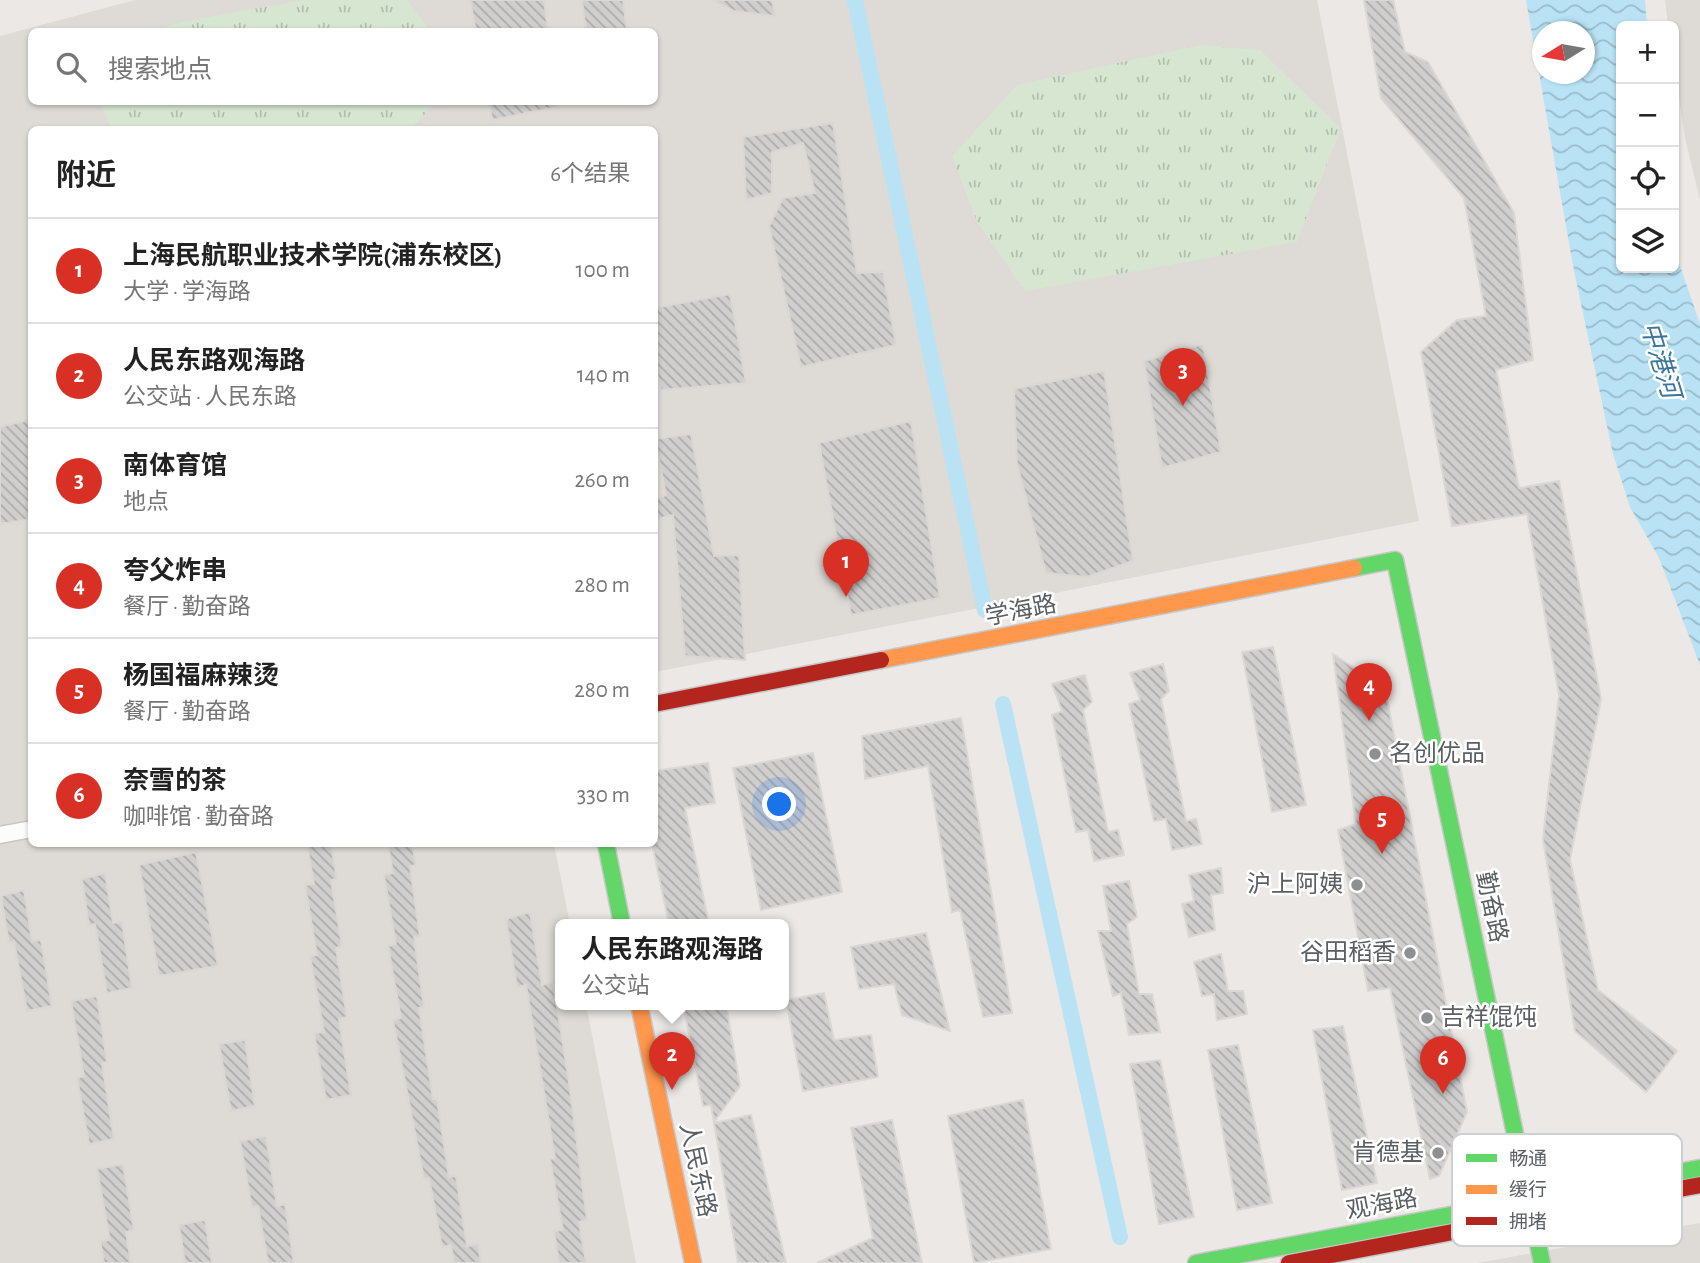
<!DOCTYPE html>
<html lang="zh">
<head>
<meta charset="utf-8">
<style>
	body { margin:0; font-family:"Alegreya Sans","Noto Sans SC",sans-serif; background:#f2f2f2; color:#222 }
	.controls { position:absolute; right:21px; top:21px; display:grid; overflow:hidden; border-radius:10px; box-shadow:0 2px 5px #0004 }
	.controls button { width:63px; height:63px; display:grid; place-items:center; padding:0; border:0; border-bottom:2px solid #e0e0e0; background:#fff; color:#222; font:35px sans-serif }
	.compass { position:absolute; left:1532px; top:21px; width:63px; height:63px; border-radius:50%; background:#fff; box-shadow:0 2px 5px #0004; rotate:259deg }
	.you { position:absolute; left:780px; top:805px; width:24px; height:24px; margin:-18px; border:5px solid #fff; border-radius:50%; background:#1a73e8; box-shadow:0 0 0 10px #1a73e833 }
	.badge { display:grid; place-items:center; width:46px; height:46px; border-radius:50%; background:#d93025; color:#fff; font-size:23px; font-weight:700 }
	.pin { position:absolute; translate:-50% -58px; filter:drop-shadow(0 2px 4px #0008) }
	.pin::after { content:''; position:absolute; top:37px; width:24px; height:21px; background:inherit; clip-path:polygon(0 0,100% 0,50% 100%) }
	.popup { position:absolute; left:555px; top:919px; width:234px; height:91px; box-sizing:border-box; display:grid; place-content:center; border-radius:10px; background:#fff; filter:drop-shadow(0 2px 5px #0005); font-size:23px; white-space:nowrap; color:#767676 }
	.popup b { font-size:26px; color:#222 }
	.popup::after { content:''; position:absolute; left:50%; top:100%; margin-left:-14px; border:14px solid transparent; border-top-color:#fff }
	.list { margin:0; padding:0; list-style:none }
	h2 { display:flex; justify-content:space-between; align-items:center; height:91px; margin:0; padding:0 28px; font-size:30px }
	h2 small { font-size:23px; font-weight:400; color:#767676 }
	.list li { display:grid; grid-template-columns:46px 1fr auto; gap:21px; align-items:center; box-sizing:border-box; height:105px; padding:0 28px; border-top:2px solid #e0e0e0 }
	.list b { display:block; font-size:26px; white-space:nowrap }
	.list p { margin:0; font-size:23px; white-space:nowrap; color:#767676 }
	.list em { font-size:23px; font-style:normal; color:#767676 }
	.icon { flex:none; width:38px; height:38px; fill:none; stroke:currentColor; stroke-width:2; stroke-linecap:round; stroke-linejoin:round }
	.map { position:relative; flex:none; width:1700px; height:1263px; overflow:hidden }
	.search { position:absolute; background:#fff; box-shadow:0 2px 5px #0004; left:28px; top:28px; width:630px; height:77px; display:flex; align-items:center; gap:18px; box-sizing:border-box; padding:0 24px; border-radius:10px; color:#767676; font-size:26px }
	.panel { position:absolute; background:#fff; box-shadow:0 2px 5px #0004; left:28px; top:126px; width:630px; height:721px; border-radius:10px }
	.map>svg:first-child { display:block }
	.education { fill:#dedad5; fill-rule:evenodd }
	.grass { fill:url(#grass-tufts) }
	.water { fill:url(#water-waves); fill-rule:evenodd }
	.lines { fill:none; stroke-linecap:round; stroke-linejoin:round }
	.canal { stroke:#b9e3f5; stroke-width:16 }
	.building { fill:url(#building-back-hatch); stroke:#dad7d4; stroke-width:2 }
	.street-casing { stroke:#c7c7c7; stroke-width:19 }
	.fast-casing { stroke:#c7c7c6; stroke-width:19 }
	.slow-casing { stroke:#c7c7c6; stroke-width:19 }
	.jam-casing { stroke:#c7c7c6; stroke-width:19 }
	.street { stroke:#fcfcfb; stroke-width:16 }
	.fast { stroke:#63d668; stroke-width:16 }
	.slow { stroke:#ff974d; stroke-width:16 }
	.jam { stroke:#b3261e; stroke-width:16 }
	.poi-dot { fill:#8d8f90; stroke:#fff; stroke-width:2.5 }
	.labels { text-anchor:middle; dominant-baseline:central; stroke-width:5; stroke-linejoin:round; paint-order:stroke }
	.street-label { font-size:24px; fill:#5b5f63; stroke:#fff }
	.poi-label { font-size:24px; fill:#5b5f63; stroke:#fff; text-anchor:end }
	.water-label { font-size:26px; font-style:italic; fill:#3c779b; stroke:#fff }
	.key { fill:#fff; stroke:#cecfd0; stroke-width:2 }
	.key-label { font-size:19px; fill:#5b5f63 }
</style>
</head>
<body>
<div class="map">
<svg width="1700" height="1263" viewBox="0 0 1700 1263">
	<defs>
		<pattern id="grass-tufts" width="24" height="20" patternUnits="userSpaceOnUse" patternTransform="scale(1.75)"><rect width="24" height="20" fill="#d6e6d1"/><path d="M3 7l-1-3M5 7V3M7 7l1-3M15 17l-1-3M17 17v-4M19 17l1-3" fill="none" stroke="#b1bead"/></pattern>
		<pattern id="water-waves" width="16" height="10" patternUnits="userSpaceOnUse" patternTransform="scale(1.75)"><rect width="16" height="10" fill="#b9e3f5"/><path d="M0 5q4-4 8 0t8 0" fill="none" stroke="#99bbca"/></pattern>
		<pattern id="building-back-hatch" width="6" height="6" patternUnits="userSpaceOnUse" patternTransform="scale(1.75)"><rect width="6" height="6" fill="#d1cfce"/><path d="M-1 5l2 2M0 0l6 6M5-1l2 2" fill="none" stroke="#adabab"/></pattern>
	</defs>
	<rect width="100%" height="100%" fill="#ebe8e5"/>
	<path class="education" d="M135,0H1317L1419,521L655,672L654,130H32V844H554L570,924H560V1004H586L636,1263H0V36ZM32,32H654V102H32Z
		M1665,0H1700V200L1685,138L1674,64V26H1668Z
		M1700,1223V1263H1478Z"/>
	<path class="grass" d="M304,0H407L430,31H151L187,21Z
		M1200,45L1260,50L1341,128L1297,242L1025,291L977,222L952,156L1017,85Z
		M436,102L410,130L111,129L101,103Z"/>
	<path class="water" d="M1526,0H1645L1647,26H1621V268H1674V226L1679,263L1700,324V665L1659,558L1630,507L1613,454L1574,271ZM1542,32H1584V74H1542Z"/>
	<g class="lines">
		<path class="canal" d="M855,0L985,610
			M1003,704L1120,1237"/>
	</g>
	<path class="building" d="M470,0H544L548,32H476Z
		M582,0H623L627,32H586Z
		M713,0H772L775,16L734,11Z
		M1364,0H1393L1405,52L1428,62L1514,213L1533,360L1496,370L1519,488L1559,481L1601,699L1570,860L1598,990L1677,1051L1646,1092L1575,1031L1543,839L1559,695L1527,514L1452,526L1421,352L1457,320L1486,316L1464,198L1381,98Z
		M489,102H556L557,107L492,120Z
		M833,123L857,273L883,272L896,345L801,367L769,226L783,198L815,193L803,143L772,152V193L746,200L743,137Z
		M730,294L746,383L661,390L654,360V308Z
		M1203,344L1221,452L1162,468L1144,361Z
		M1104,371L1133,561L1087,577L1046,573L1017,464L1014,389Z
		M32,419V519L0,524V427Z
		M911,421L940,598L851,615L819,443Z
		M691,434L714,556L739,555L745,660L685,656L673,515L654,520V499L666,495L655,439Z
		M1273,647L1306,805L1272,812L1242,652Z
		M1333,654L1385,688L1467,1112L1439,1176L1430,1179L1390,988L1368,991L1338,830L1356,824Z
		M1163,664L1169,691L1161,699L1186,821L1196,819L1202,844L1172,850L1166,819L1154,821L1129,704L1140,700L1130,673Z
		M1085,675L1092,702L1083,710L1108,832L1118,830L1124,855L1094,861L1088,830L1076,832L1052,715L1062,711L1052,684Z
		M961,718L1012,1013L983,1017L960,910L952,912L928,766L865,779L862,736Z
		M813,753L842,892L761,910L733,768Z
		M708,763L715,803L685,808L709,924H669L652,844H654V771Z
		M307,844H331L337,879L331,880L342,946L336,948L347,1017L339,1019L351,1095L326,1100L314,1033L324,1032L310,956L317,955L305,885L314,884Z
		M388,844H412L416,865L410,866L420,936L414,937L424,1007L419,1008L433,1099H437L449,1177L456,1176L467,1246L478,1244L481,1263H454L451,1245L442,1247L429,1178L424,1179L393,1020L401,1018L388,946L396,944L384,875L393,873Z
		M196,852L218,966L159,976L139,865Z
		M1221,868L1223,893L1211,895L1215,930L1189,937L1182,904L1194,901L1189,875Z
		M105,873L113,923L122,922L132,988L107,993L95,924L89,926L82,879Z
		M1129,881L1137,917L1127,924L1139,994H1152L1160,1032L1129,1035L1121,993L1113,996L1098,931H1111L1103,886Z
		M24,890L32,941L41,940L52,1006L27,1011L14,941L9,943L1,896Z
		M530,912L542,985L553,982L568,1075L587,1220L579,1222L586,1263H559L554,1231L563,1230L550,1159L555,1158L526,985L517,987L506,919Z
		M926,933L950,1031L902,1015L894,984L859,989L851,947Z
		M1221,954L1228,991H1243L1247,1014L1217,1020L1214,994L1202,996L1194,962Z
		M824,993L834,1040L871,1035L878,1077L803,1091L786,1000Z
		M97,996L107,1062L102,1063L114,1139L89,1144L77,1078L84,1076L71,1001Z
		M683,1004H726L740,1086L714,1122L711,1105L703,1106Z
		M1343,1026L1377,1183L1342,1190L1313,1030Z
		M245,1040L255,1106L231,1111L219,1044Z
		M1238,1045L1272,1203L1237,1210L1208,1050Z
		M1160,1060L1194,1217L1159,1224L1130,1064Z
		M1023,1100L1051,1249L974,1263L948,1116Z
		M751,1115L786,1263H738L714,1123Z
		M892,1120L922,1263H817L873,1238L851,1128Z
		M266,1136L277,1206L285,1204L294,1263H268L258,1206L252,1208L240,1141Z
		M123,1164L134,1230L126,1232L131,1263H104L100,1241L110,1240L97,1169Z
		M205,1220L212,1263H185L179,1225Z"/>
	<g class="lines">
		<defs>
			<path id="street" d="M0,835L32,829"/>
			<path id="fast" d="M1354,568L1395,560L1542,1263
				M606,844L622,924
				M1196,1263L1700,1168"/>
			<path id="slow" d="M881,660L1354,568
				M639,1004L693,1263"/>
			<path id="jam" d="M654,704L881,660
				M1289,1263L1700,1185"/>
		</defs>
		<use href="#street" class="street-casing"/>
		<use href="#fast" class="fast-casing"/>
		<use href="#slow" class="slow-casing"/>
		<use href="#jam" class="jam-casing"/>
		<use href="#street" class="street"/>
		<use href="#fast" class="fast"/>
		<use href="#slow" class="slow"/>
		<use href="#jam" class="jam"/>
	</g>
	<g class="poi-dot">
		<circle cx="1375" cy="754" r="7"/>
		<circle cx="1357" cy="885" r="7"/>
		<circle cx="1410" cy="953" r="7"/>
		<circle cx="1427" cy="1018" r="7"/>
		<circle cx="1438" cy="1153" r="7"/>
	</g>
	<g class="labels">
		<g class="street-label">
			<text transform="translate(1021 611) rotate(-11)">学海路</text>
			<text transform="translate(1491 907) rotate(78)">勤奋路</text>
			<text transform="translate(697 1170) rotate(78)">人民东路</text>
			<text transform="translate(1382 1205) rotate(-11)">观海路</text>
		</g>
		<g class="poi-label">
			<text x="1389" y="754" text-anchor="start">名创优品</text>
			<text x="1343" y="885">沪上阿姨</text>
			<text x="1396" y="953">谷田稻香</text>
			<text x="1441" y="1018" text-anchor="start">吉祥馄饨</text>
			<text x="1424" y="1153">肯德基</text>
		</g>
		<g class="water-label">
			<text transform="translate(1660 360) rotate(73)">中港河</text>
		</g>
	</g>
	<rect x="1452" y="1134" width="230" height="112" rx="10" class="key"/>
	<rect x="1466" y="1154" width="31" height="8" fill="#63d668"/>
	<rect x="1466" y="1185" width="31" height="9" fill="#ff974d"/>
	<rect x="1466" y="1217" width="31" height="8" fill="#b3261e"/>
	<g class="key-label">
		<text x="1509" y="1165">畅通</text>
		<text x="1509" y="1196">缓行</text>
		<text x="1509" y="1228">拥堵</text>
	</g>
</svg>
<div class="controls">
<button>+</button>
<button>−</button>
<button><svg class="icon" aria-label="locate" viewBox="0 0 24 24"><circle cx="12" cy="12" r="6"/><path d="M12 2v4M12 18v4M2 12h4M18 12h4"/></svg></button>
<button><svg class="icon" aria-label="layers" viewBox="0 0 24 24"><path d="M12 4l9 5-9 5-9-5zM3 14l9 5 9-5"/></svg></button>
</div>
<svg class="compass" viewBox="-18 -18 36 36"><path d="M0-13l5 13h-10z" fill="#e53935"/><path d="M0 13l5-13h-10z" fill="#767676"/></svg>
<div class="you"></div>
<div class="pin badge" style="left:846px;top:597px">1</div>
<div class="pin badge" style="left:672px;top:1090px">2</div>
<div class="popup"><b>人民东路观海路</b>公交站</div>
<div class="pin badge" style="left:1183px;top:406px">3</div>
<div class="pin badge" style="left:1369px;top:721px">4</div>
<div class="pin badge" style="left:1382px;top:854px">5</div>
<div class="pin badge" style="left:1443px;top:1094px">6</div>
<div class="search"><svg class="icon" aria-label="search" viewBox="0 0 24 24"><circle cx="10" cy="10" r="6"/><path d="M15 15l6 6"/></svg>搜索地点</div>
<section class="panel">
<h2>附近<small>6个结果</small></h2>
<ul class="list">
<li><span class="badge">1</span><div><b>上海民航职业技术学院(浦东校区)</b><p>大学 · 学海路</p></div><em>100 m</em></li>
<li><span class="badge">2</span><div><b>人民东路观海路</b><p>公交站 · 人民东路</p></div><em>140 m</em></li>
<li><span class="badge">3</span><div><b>南体育馆</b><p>地点</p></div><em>260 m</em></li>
<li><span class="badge">4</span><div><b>夸父炸串</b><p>餐厅 · 勤奋路</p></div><em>280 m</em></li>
<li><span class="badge">5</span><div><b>杨国福麻辣烫</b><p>餐厅 · 勤奋路</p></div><em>280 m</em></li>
<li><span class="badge">6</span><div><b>奈雪的茶</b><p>咖啡馆 · 勤奋路</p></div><em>330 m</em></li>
</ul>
</section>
</div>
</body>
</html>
